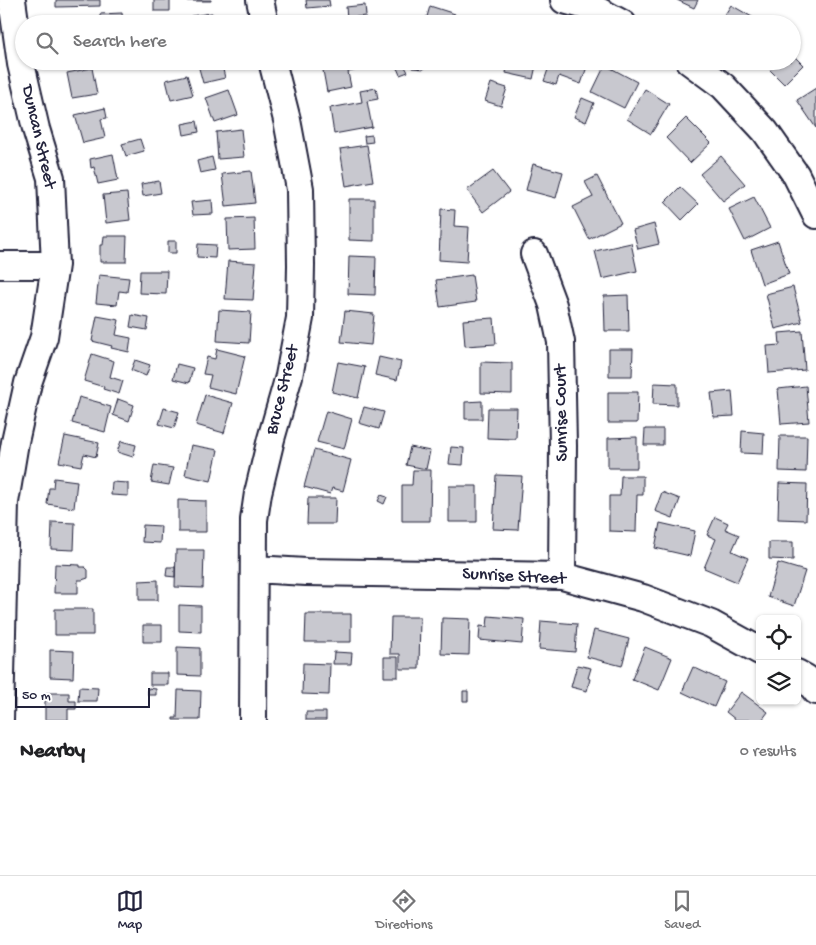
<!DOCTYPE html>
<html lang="en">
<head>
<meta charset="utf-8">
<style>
	body { margin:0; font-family:"Gochi Hand",sans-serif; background:#f2f2f2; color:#202124 }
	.controls { position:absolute; right:15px; bottom:15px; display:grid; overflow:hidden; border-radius:8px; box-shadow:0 1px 4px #0004 }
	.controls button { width:45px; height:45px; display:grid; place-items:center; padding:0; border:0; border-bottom:1px solid #e0e0e0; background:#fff; color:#202124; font:25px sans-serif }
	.scale { position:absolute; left:15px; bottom:12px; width:135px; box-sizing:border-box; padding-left:5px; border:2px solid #22223b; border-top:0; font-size:14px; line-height:18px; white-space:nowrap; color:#22223b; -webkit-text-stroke:4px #fff; paint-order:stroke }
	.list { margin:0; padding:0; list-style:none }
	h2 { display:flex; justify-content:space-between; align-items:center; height:65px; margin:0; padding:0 20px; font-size:21px }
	h2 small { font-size:16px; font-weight:400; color:#757577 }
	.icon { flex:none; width:28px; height:28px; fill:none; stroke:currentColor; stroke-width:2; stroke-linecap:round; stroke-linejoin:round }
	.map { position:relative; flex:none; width:816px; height:720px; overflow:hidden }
	.search { position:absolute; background:#fff; box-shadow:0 1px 4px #0004; left:15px; right:15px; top:15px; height:55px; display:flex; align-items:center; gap:12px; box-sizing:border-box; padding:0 18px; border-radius:28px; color:#757577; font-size:19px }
	.sheet { height:155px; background:#fff }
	nav { display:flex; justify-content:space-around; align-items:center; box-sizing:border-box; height:70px; border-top:1px solid #e0e0e0; background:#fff; font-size:14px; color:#757577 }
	nav a { display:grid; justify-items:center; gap:2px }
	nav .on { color:#22223b }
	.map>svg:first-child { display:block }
	.building { fill:#c8c8cf; stroke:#22223b }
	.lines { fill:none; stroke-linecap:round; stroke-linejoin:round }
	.minor-casing { stroke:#22223b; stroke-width:30 }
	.minor { stroke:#fff; stroke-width:26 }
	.labels { text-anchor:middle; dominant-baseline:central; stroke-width:4.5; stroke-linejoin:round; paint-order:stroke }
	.street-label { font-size:18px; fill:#22223b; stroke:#fff }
</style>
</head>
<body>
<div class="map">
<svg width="816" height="720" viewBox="0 0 816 720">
	<rect width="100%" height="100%" fill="#fff"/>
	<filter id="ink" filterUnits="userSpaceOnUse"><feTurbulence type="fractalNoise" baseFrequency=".02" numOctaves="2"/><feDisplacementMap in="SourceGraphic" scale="10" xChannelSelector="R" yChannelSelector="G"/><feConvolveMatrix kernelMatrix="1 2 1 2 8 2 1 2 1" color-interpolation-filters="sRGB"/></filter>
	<g filter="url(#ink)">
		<path class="building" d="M56,0H100V6L56,7Z
			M154,0H170V11H154Z
			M186,0H211V1H186Z
			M306,0H329L330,6L307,8Z
			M677,0H698L694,8Z
			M365,5L366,16L347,18L346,7Z
			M731,5L759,21L758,24H719Z
			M430,6L455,14L452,24H425Z
			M122,13L123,24H100V14Z
			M212,13L214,24H192L191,16Z
			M465,18L497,24H464Z
			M335,19L336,24H311V23Z
			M792,54L803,65L784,84L761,61H792Z
			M197,61H221L225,78L203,83Z
			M339,61H355L357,70L348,72L351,87L327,92L322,65Z
			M412,61H424V69L412,68Z
			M508,61H537L533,79L506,73Z
			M551,61H589L581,84L559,76L556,85L544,81Z
			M404,65L408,72L400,75L397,68Z
			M605,65L637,82L624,108L592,92Z
			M92,68L97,94L72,98L67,73Z
			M187,75L193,95L171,100L166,80Z
			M491,83L507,88L501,106L485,101Z
			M376,88L378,99L367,101L372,127L334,134L330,108L362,102L360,91Z
			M816,88V128L797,100Z
			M645,89L669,104L651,134L627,119Z
			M229,90L238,115L215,123L206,98Z
			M582,98L594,103L586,122L574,117Z
			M105,108L107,118L101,119L105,138L83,143L75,115Z
			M686,118L711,143L690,163L666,138Z
			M197,121L199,132L184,135L182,124Z
			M241,129L244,157L218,159L216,132Z
			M372,135L373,142L365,143L364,136Z
			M140,139L144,151L126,156L122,144Z
			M367,145L373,181L346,186L340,149Z
			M113,154L118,180L98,184L94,167L91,168L90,159Z
			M721,156L745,184L723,201L700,174Z
			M212,157L215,170L200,173L197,161Z
			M533,164L563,172L556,198L526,190Z
			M251,171L255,203L226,206L222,174Z
			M493,171L509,192L483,212L467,190Z
			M597,176L621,223L589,239L573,207L593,197L585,182Z
			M159,181L161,193L143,196L141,184Z
			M680,187L698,204L682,220L665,202Z
			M127,193L130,220L106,223L103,195Z
			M754,197L770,228L745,241L729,209Z
			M349,199H374V241L349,240Z
			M212,200L213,214L193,215L191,202Z
			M441,209L455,210L454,226L469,227L467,262L439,260Z
			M254,218L255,249L228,250L227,219Z
			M654,224L659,244L638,249L633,230Z
			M104,236H127L126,262H100V245H103Z
			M168,241H176V253H168Z
			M778,241L789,274L762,284L751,250Z
			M631,243L637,271L602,279L595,251Z
			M198,244L216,245L215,258L197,257Z
			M349,256L376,257L375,295L348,294Z
			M228,261L256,263L253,300L225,299Z
			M140,271H167L166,294L139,293Z
			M99,275L129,278L127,292L119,291L117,305L96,303Z
			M472,275L476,302L440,307L436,280Z
			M793,287L802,322L775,329L766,294Z
			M628,295L629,331H605L604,296Z
			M219,310L251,312L249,343L217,341Z
			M345,311L374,314L371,345L341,342Z
			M132,315L149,318L147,330L130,327Z
			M97,316L119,320L116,335L131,338L129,352L111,348L112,346L92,341Z
			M494,318L496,344L465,346L463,320Z
			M802,331L805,370L769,373L767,346L780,345L779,333Z
			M217,349L245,356L236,394L208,387L211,375L203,374L207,357L215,359Z
			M609,349H633L632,376H609Z
			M92,354L114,361L110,377L123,381L119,394L103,389L104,387L84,381Z
			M379,357L401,362L397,380L375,375Z
			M135,360L150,365L146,376L131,370Z
			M338,362L365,367L358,398L332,392Z
			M481,362L512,363V394L481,393Z
			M177,364L193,368L189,383L173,379Z
			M654,383L677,384V405L653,404Z
			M806,386L809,422L781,424L778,389Z
			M732,391L734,416L714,417L711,393Z
			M608,392H638L637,423H608Z
			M205,395L233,403L224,433L196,425Z
			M79,397L101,403V404L111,407L105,432L72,423Z
			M118,399L134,405L129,421L113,415Z
			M482,401V419H465V402Z
			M364,407L384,412L379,429L359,423Z
			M164,408L179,412L174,428L159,424Z
			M488,408H517L516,439L487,438Z
			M326,411L352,419L344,449L317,442Z
			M645,429H663V445H644Z
			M742,431L764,433L763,454L741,453Z
			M65,436L99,443L96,457L84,454L81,466L59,462Z
			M780,436H807L806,472L779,471Z
			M637,437V468H608V438Z
			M121,441L136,445L133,457L117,452Z
			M191,445L218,450L211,481L185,475Z
			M410,447L430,451L426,469L406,465Z
			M451,447L464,448L463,465L449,464Z
			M314,450L351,460L343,491L332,488L330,494L304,487Z
			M154,465L173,468L169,485L151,482Z
			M413,470H431L430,521H402V485H412Z
			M496,475L522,476L518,530L493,529Z
			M621,476H643V495H637L636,532L609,531V496H620Z
			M54,478L77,481L74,508L47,504L49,488H53Z
			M112,482L128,483V496L111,495Z
			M779,483L807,484L806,520L778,519Z
			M449,486H477V522H449Z
			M662,492L680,499L673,518L655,511Z
			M381,495L387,497L384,504L378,501Z
			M308,498H336L335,524H307Z
			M178,500L206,501V532H178Z
			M715,517L728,523L725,529L739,535L732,551L748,558L737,582L704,568L716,539L707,535Z
			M52,522L75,523L74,550L51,549Z
			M660,523L695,531L690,556L655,548Z
			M143,525L161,526L160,543L142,542Z
			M769,542H793V560L769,559Z
			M176,550H204L203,588L175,587Z
			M778,563L805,571L794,606L768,597Z
			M55,564L80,565V567H85L88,570V578L82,580H78V593H54Z
			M167,567H175V577L166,576Z
			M158,580V600H139V581Z
			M179,605L201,606V632L179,631Z
			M55,609H93V635H55Z
			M306,614H351V642H305Z
			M488,616L524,619L522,644L479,640L480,626L487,627Z
			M391,617H420L419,669H400V654H390Z
			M442,618L470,619L469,655L441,654Z
			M541,621L577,624L575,652L539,649Z
			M143,625H162V642H143Z
			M594,630L629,639L622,666L587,657Z
			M177,647L200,648V676L177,675Z
			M645,647L672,658L659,690L632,679Z
			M50,650L74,651L73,678L50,677Z
			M334,652L352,653L351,664H333Z
			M384,657H398V677H384Z
			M303,663L330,664L329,695L302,694Z
			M577,665L591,668L588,678L590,679L587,691L571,687Z
			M693,667L725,682L714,707L682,692Z
			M150,673H168V685H150Z
			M79,687L98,688L97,701H78Z
			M148,688L156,689V695H148Z
			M178,690L201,691L200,720H173V718H177Z
			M463,691H468V701H463Z
			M741,692L768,712L762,720H736L726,712Z
			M45,693H69V701H76V709H68V720H45Z
			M306,712H326V720H306Z"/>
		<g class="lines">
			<defs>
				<path id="minor" d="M260,0L265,24
					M564,0L593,8L623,24
					M689,61L723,86L765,131L796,175L816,215
					M534,254L553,305L561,342L563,446L562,576
					M0,265H55
					M254,569L306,572L562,576L643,598L711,624L760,651
					M797,673L806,678L816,691
					M0,720L5,502L15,442L28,383L44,337L55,265L51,178L36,129L21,64L12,0
					M253,720L254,520L258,493L271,439L289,376L300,318L301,265L300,189L287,120L272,61"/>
			</defs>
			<use href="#minor" class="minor-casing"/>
			<use href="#minor" class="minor"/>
		</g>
	</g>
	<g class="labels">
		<g class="street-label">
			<text transform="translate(38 137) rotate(77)">Duncan Street</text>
			<text transform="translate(283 390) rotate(-76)">Bruce Street</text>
			<text transform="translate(562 413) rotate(-91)">Sunrise Court</text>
			<text transform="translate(514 577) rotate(3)">Sunrise Street</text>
		</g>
	</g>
</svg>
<div class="controls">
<button><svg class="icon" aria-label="locate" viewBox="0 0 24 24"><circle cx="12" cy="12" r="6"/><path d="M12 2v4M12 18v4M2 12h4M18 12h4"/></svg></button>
<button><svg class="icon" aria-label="layers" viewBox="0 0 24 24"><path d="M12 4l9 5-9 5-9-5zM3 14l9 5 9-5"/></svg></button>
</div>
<div class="scale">50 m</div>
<div class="search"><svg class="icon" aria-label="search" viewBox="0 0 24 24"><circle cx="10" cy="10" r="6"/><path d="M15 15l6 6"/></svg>Search here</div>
</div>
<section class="sheet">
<h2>Nearby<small>0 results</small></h2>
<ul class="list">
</ul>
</section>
<nav>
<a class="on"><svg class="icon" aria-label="map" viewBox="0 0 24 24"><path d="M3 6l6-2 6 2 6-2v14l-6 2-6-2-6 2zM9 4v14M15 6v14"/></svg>Map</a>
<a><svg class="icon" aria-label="directions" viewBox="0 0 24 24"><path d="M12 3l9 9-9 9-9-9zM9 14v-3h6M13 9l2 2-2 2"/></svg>Directions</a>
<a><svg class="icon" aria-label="saved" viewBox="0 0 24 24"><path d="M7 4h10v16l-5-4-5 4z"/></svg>Saved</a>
</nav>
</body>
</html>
